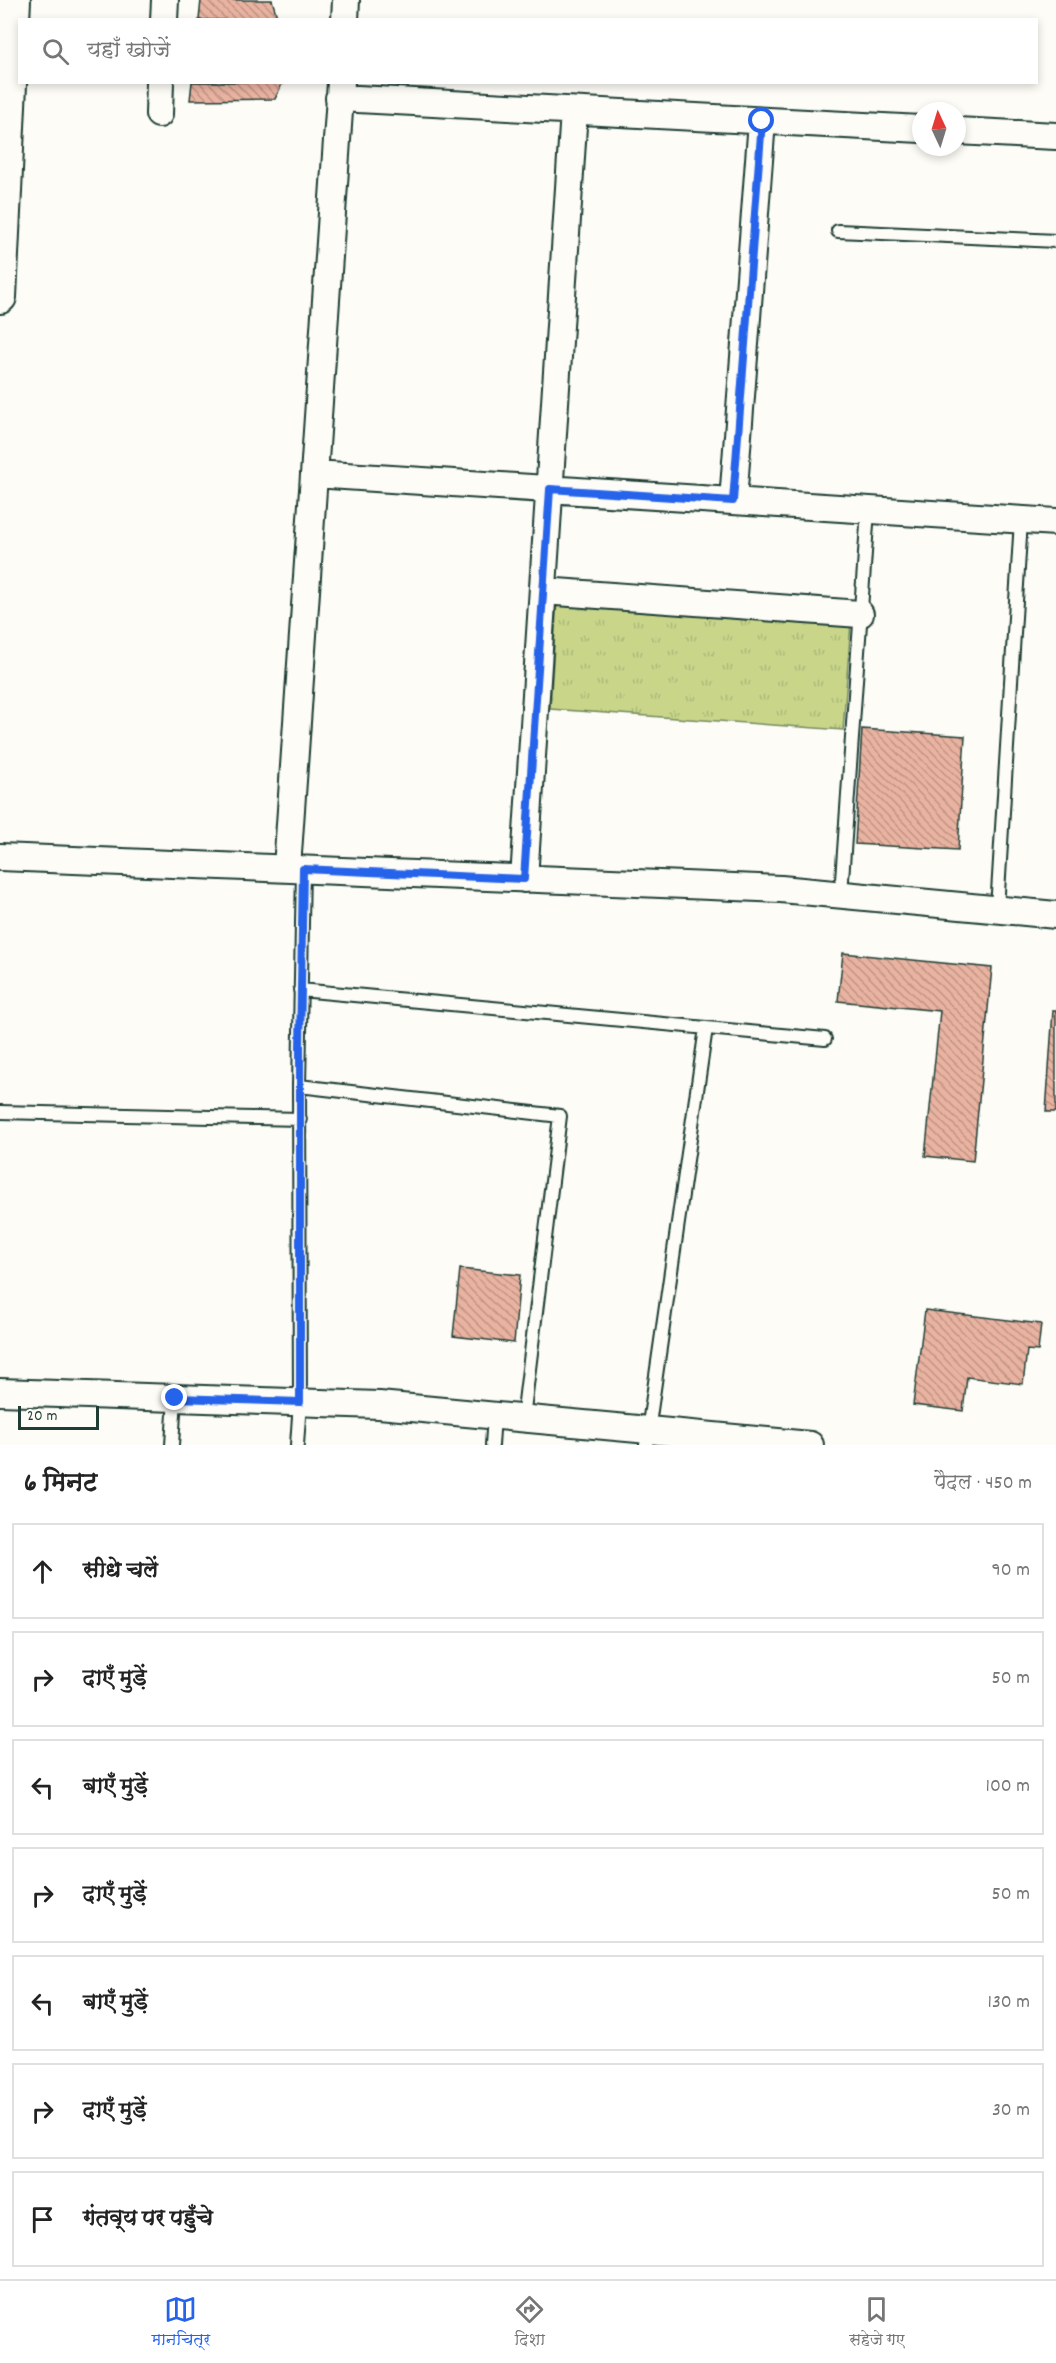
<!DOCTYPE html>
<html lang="hi">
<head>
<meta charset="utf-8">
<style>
	body { margin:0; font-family:Dekko,"Playpen Sans Deva",sans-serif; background:#f6f6f6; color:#222 }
	.compass { position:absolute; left:912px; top:102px; width:54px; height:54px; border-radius:50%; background:#fff; box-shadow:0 3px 9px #0003; rotate:356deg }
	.scale { position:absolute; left:18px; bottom:15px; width:81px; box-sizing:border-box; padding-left:6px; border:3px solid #1f3d34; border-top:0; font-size:16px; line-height:21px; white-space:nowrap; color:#1f3d34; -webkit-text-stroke:4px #fdfcf7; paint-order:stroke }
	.stop { position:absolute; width:18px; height:18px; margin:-14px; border:4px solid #2563eb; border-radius:50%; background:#fff }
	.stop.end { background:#2563eb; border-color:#fff; box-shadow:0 2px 6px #0008 }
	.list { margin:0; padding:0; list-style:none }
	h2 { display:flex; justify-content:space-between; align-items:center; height:78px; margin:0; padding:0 24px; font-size:26px }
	h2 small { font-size:20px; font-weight:400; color:#767676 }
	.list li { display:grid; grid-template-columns:39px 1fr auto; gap:18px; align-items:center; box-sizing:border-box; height:96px; margin:0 12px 12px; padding:0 12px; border:2px solid #e0e0e0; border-radius:0px }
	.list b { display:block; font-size:22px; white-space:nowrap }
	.list em { font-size:20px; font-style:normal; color:#767676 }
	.icon { flex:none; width:33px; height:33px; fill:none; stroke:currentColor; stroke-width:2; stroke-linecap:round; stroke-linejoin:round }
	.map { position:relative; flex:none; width:1056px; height:1445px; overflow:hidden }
	.search { position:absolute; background:#fff; box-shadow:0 3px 9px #0003; left:18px; right:18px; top:18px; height:66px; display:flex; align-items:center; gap:15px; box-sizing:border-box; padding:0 21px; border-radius:0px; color:#767676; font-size:22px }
	.sheet { height:834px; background:#fff }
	nav { display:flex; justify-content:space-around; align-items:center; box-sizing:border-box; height:84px; border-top:2px solid #e0e0e0; background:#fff; font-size:16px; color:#767676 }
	nav a { display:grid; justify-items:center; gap:3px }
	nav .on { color:#2563eb }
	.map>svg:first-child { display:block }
	.park { fill:url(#park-tufts); stroke:#748a5f; stroke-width:1.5 }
	.building { fill:url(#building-back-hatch); stroke:#1f3d34; stroke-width:1.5 }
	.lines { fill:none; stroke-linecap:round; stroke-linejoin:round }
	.service-casing { stroke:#1f3d34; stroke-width:16 }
	.minor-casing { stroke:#1f3d34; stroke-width:30 }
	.tertiary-casing { stroke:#1f3d34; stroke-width:36 }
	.service { stroke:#fdfcf7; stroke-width:12 }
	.minor { stroke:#fdfcf7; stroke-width:26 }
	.tertiary { stroke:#fdfcf7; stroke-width:32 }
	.route { stroke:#2563eb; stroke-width:8 }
</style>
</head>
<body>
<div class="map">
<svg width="1056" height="1445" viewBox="0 0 1056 1445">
	<defs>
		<pattern id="park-tufts" width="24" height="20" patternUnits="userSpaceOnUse" patternTransform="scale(1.5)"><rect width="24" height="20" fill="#c9d68a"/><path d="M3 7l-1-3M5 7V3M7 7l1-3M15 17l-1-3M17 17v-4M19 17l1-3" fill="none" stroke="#acb978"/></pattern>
		<pattern id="building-back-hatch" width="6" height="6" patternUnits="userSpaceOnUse" patternTransform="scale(1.5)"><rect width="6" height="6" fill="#eab3a1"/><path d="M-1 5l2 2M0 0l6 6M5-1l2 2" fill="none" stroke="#bd9384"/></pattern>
	</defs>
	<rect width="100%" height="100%" fill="#fdfcf7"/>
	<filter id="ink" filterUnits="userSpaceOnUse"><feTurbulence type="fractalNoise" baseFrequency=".0167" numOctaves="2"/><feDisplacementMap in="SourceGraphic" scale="12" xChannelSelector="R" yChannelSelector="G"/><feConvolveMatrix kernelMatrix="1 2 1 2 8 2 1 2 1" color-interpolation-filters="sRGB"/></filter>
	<g filter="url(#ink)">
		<path class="park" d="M557,601L851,622L843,730L550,709Z"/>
		<path class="building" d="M201,0H272L278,20H199Z
			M192,82H283L275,99L190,100Z
			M862,729L965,736L958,850L855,844Z
			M843,953L992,968L973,1161L925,1156L940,1011L838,1001Z
			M1053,1010H1056V1112H1046Z
			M460,1269L520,1275L514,1343L453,1336Z
			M925,1310L1041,1324L1038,1351L1027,1350L1023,1384L967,1377L963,1411L913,1405Z"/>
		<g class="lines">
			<defs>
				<path id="service" d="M838,231L1056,241
					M841,894L868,510
					M997,909L1021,520
					M300,990L825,1039
					M299,1086L560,1116L523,1418
					M0,1112L300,1119
					M172,1445L175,1398
					M297,1445L300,1402L299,1086L303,869
					M492,1445L494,1416
					M646,1445L706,1028"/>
				<path id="minor" d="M164,20L165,0
					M345,20L346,0
					M339,98L921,129
					M159,114L160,82
					M957,131L1056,136
					M314,474L1056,522
					M733,501L762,121
					M543,591L860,614
					M0,857L781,889L1056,915
					M287,868L341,82
					M524,879L574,111
					M0,1392L379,1405L810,1445"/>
				<path id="tertiary" d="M0,297L14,0"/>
			</defs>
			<use href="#service" class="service-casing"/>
			<use href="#minor" class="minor-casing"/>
			<use href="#tertiary" class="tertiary-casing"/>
			<use href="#service" class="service"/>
			<use href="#minor" class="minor"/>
			<use href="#tertiary" class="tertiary"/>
		</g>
	</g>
	<g class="lines" filter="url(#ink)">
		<path class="route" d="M175,1398L300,1402V1048L303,869L524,879L550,489L733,501L762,121"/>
	</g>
</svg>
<svg class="compass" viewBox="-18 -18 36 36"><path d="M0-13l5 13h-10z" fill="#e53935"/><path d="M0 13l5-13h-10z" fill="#767676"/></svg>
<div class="scale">20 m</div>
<div class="stop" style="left:762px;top:121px"></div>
<div class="stop end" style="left:175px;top:1398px"></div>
<div class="search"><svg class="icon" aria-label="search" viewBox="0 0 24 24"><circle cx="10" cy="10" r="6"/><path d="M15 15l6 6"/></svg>यहाँ खोजें</div>
</div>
<section class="sheet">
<h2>6 मिनट<small>पैदल · 450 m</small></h2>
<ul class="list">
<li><svg class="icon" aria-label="ahead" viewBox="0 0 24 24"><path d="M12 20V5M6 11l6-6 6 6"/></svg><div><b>सीधे चलें</b></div><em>90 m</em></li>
<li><svg class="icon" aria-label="right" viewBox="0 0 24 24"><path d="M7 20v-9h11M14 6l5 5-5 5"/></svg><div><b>दाएँ मुड़ें</b></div><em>50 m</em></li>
<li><svg class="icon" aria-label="left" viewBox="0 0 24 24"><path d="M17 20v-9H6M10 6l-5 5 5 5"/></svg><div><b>बाएँ मुड़ें</b></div><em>100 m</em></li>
<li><svg class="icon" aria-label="right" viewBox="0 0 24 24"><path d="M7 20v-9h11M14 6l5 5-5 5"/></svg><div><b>दाएँ मुड़ें</b></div><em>50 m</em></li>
<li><svg class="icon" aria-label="left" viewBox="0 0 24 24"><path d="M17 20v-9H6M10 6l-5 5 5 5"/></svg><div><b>बाएँ मुड़ें</b></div><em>130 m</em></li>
<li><svg class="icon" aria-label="right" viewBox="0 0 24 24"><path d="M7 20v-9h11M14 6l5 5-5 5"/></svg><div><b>दाएँ मुड़ें</b></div><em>30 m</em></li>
<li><svg class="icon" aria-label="arrive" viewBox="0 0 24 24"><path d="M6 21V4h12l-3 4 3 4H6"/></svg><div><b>गंतव्य पर पहुँचे</b></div></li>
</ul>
</section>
<nav>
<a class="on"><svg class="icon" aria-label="map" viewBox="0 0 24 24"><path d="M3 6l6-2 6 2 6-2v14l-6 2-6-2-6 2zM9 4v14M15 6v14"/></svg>मानचित्र</a>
<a><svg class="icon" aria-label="directions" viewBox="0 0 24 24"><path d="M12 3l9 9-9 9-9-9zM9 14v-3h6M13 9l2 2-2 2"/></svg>दिशा</a>
<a><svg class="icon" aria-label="saved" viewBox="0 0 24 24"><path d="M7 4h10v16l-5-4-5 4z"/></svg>सहेजे गए</a>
</nav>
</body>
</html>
